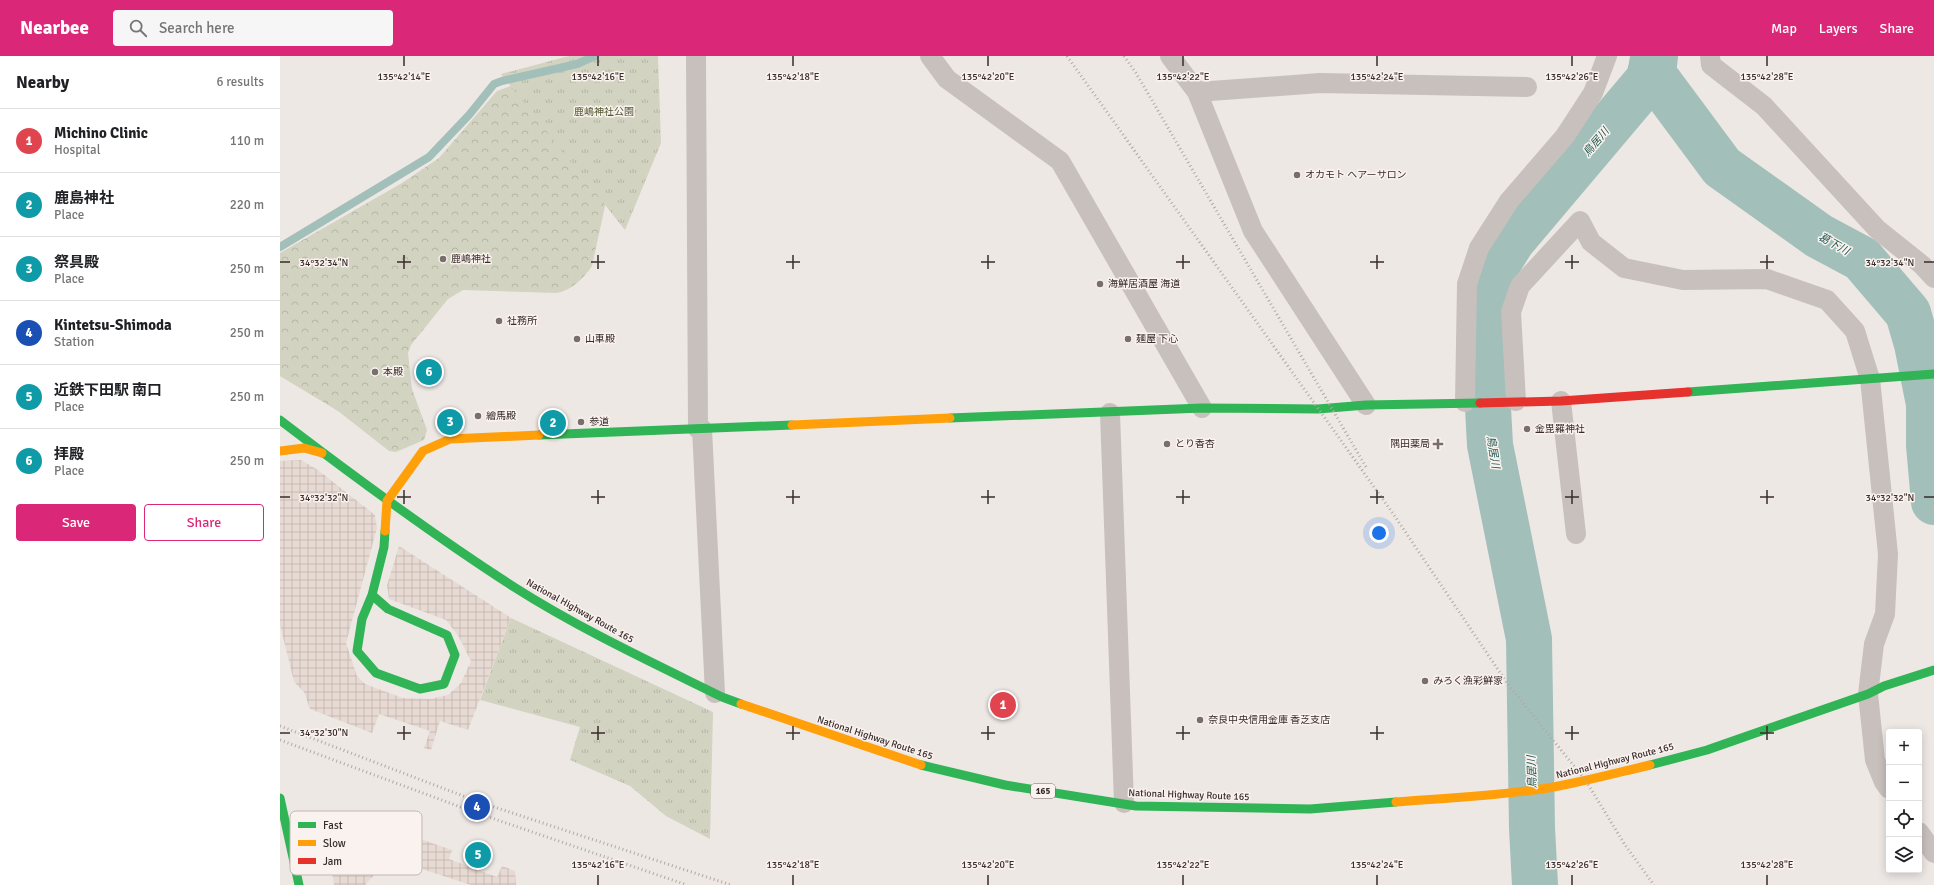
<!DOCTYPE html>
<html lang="en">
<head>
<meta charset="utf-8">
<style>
	body { margin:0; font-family:Signika,"Noto Sans JP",sans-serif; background:#f6f6f6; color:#202124 }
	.controls { position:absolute; right:12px; bottom:12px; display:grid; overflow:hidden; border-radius:4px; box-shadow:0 2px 10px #0003 }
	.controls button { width:36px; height:36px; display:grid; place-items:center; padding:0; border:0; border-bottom:1px solid #e0e0e0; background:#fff; color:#202124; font:20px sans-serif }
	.you { position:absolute; left:1099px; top:477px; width:14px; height:14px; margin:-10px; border:3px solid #fff; border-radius:50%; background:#1a73e8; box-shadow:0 0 0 6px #1a73e833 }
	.badge { display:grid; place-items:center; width:26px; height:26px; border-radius:50%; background:#db2777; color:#fff; font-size:13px; font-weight:700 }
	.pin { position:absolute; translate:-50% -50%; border:2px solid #fff; box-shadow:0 1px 4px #0006 }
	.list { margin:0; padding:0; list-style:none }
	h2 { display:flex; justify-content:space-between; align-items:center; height:52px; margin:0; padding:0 16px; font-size:17px }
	h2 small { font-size:13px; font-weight:400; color:#757577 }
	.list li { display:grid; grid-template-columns:26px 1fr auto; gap:12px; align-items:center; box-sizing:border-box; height:64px; padding:0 16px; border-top:1px solid #e0e0e0 }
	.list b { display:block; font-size:15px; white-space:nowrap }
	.list p { margin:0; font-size:13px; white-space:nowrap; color:#757577 }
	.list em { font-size:13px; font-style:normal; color:#757577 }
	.actions { display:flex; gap:8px; padding:12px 16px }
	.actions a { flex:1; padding:9px 0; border:1px solid #db2777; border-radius:4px; text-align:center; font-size:14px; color:#db2777 }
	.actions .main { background:#db2777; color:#fff }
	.icon { flex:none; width:22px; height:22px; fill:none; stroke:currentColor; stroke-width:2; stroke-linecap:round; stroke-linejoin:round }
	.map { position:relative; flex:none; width:1654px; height:829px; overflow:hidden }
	header { display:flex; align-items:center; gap:24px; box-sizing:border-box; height:56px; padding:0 20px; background:#db2777; color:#fff }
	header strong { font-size:19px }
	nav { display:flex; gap:22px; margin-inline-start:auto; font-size:14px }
	.search { width:280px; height:36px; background:#f6f6f6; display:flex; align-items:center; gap:10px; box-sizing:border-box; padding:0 14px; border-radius:4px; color:#757577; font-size:15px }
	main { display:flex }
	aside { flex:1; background:#fff }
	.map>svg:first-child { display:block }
	.forest { fill:url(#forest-crowns) }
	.park { fill:url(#park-tufts) }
	.plaza { fill:url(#plaza-grid) }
	.water { fill:url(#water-ripples) }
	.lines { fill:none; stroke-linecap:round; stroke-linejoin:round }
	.stream { stroke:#a2bfba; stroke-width:8 }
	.river { stroke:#a2bfba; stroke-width:46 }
	.street { stroke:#c8c0bd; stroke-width:20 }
	.fast { stroke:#30b455; stroke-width:9 }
	.slow { stroke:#ff9f0a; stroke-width:9 }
	.jam { stroke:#e5322d; stroke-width:9 }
	.rail { stroke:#b0aaa7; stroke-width:3; stroke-dasharray:1 3; stroke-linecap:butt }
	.ticks { fill:none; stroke:#392d2b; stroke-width:1.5 }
	.poi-dot { fill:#786e6c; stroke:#faf2ee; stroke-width:1.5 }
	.labels { text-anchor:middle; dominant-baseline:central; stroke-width:3; stroke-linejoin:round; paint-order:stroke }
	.shield { fill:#faf2ee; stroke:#736866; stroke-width:1 }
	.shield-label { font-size:9px; font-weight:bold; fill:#392d2b }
	.park-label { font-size:10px; fill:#4f5630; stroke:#faf2ee }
	.poi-label { font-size:10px; fill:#392d2b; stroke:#faf2ee; text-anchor:start }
	.street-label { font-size:10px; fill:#392d2b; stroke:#faf2ee }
	.water-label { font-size:11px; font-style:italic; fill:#235953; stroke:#faf2ee }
	.key { fill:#faf2ee; stroke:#c0b7b4; stroke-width:1 }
	.key-label { font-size:11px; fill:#392d2b }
	.ticks-label { font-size:10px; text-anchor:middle; fill:#392d2b; stroke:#faf2ee; stroke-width:3; stroke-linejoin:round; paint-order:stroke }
</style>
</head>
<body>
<header>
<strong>Nearbee</strong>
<div class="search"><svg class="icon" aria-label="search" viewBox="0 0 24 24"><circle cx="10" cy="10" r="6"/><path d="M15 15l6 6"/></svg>Search here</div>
<nav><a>Map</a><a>Layers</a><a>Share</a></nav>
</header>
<main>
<aside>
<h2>Nearby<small>6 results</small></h2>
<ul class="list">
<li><span class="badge" style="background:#e0444e">1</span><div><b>Michino Clinic</b><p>Hospital</p></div><em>110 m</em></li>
<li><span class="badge" style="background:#0f9aa8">2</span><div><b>鹿島神社</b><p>Place</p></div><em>220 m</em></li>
<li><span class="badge" style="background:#0f9aa8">3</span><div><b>祭具殿</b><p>Place</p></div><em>250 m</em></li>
<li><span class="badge" style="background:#1a4fb4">4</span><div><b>Kintetsu-Shimoda</b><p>Station</p></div><em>250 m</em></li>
<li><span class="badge" style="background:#0f9aa8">5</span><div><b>近鉄下田駅 南口</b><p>Place</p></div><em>250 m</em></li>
<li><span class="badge" style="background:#0f9aa8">6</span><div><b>拝殿</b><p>Place</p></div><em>250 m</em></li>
</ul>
<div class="actions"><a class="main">Save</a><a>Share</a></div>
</aside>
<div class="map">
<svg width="1654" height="829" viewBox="0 0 1654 829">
	<defs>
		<pattern id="forest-crowns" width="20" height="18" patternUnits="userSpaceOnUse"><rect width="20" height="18" fill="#d2d3c0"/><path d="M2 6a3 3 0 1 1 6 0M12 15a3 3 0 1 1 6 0" fill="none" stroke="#b5b5a5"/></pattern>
		<pattern id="park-tufts" width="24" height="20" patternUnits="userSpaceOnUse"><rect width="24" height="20" fill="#d2d3c0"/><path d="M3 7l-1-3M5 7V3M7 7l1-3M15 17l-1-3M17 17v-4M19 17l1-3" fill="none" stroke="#b5b5a5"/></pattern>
		<pattern id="plaza-grid" width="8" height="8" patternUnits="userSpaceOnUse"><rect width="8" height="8" fill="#e7dad3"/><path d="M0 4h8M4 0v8" fill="none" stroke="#c7bbb5"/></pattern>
		<pattern id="water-ripples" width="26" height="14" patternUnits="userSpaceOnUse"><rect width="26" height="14" fill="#a2bfba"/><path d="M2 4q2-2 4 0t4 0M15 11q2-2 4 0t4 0" fill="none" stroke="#859c97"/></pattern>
	</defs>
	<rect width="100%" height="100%" fill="#eee8e5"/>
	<path class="forest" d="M249,23L327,141L312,210C304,222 292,234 277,237L183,234L168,243L131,289L128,297L132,333L147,374L144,384L116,396L109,395L58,355L0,320V197L122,127L159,102L217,35Z"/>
	<path class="park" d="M289,0H378L381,87L345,174L221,18Z
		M231,562L433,656L430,783L386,760L350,730L290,704L300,671L200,644Z"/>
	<path class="plaza" d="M21,404L38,414L95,459L97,472L66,587L77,620L85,628L123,642L149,643L168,639L181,627L191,605L179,581L166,564L109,543L107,529L119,490L231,562L188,674L160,665L151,694L144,692L150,675L99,658L92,677L30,653L24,636L14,626L0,569V405Z
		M77,761L172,794L169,803L217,821L222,810L235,815L236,829H191L142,813L117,808L96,817L85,829H54L49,797L84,790Z"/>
	<path class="water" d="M1350,0H1388L1396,30L1366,48L1346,23Z"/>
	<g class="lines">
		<path class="stream" d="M0,191L149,101L189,59L214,28L222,25L297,8L315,0"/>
		<path class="river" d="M1375,0L1373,18L1442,111L1539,180L1582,203L1628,257L1637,288L1649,348V389L1654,446
			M1255,829L1252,772L1249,583L1210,389L1204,278L1209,222L1232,185L1373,18"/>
		<path class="street" d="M416,0L418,373
			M650,0L667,23L780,105L922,352
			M890,0L917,36L973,175L1086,349
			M1430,0L1431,9L1484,50L1597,173L1642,209L1654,222
			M917,36L1040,27L1247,31
			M1236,345L1231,256L1240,230L1300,165L1311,186L1344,212L1403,224L1487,223L1547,244L1575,275L1590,323L1608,498L1605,558L1594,588L1588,638L1595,704L1604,726L1609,733
			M1281,345L1296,478
			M1185,346L1187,228L1199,192L1229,145L1285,80L1313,37L1327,0
			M830,357L844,747
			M422,373L435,637
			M1639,776L1654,797"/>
		<path class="fast" d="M1408,336L1654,318
			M670,362L922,352L1038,353L1086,349L1200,347
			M0,364C76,422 153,479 234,531C300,573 371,606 442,641L461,648
			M259,379L512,369
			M92,539L108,553L167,579L175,599L164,628L140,633L96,617L77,595L82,563L92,539L104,491L105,475
			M641,709L725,729L856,750L1030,753L1116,746
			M1370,709L1427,694L1588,638L1604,630L1654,614
			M0,742L19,829"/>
		<path class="slow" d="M512,369L670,362
			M0,395L24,392L42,397
			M105,475L107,445L143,395L170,383L259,379
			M461,648L641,709
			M1116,746C1167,742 1218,740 1268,732C1303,726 1336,717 1370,709"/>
		<path class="jam" d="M1200,347L1281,345L1408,336"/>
		<path class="rail" d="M787,0L1114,459L1227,627L1306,725L1345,789L1374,829
			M844,0L856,17L1086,411
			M0,670L199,746L451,829
			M0,684L194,756L407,829"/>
	</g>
	<path class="ticks" d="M124,0V10M318,0V10M513,0V10M708,0V10M903,0V10M1097,0V10M1292,0V10M1487,0V10M124,199V213M318,199V213M513,199V213M708,199V213M903,199V213M1097,199V213M1292,199V213M1487,199V213M0,206H10M117,206H131M311,206H325M506,206H520M701,206H715M896,206H910M1090,206H1104M1285,206H1299M1480,206H1494M1644,206H1654M124,434V448M318,434V448M513,434V448M708,434V448M903,434V448M1097,434V448M1292,434V448M1487,434V448M0,441H10M117,441H131M311,441H325M506,441H520M701,441H715M896,441H910M1090,441H1104M1285,441H1299M1480,441H1494M1644,441H1654M124,670V684M318,670V684M513,670V684M708,670V684M903,670V684M1097,670V684M1292,670V684M1487,670V684M0,677H10M117,677H131M311,677H325M506,677H520M701,677H715M896,677H910M1090,677H1104M1285,677H1299M1480,677H1494M318,819V829M513,819V829M708,819V829M903,819V829M1097,819V829M1292,819V829M1487,819V829"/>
	<g class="poi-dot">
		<circle cx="1017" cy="119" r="4"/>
		<circle cx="163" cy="203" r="4"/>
		<circle cx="820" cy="228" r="4"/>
		<circle cx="219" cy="265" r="4"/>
		<circle cx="297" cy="283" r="4"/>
		<circle cx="848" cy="283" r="4"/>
		<circle cx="95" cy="316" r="4"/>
		<circle cx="198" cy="360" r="4"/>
		<circle cx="301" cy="366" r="4"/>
		<circle cx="1247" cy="373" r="4"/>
		<circle cx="887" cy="388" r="4"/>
		<path d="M1156 382h4v4h4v4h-4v4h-4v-4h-4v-4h4z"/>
		<circle cx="1145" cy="625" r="4"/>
		<circle cx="920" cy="664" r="4"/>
	</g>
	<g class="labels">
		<rect class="shield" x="751" y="728" width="24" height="14" rx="3"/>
		<g class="shield-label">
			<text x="763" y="735">165</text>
		</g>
		<g class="park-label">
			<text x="324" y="56">鹿嶋神社公園</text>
		</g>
		<g class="poi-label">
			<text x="1025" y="119">オカモト ヘアーサロン</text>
			<text x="171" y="203">鹿嶋神社</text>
			<text x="828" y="228">海鮮居酒屋 海道</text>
			<text x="227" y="265">社務所</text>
			<text x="305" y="283">山車殿</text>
			<text x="856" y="283">麺屋 下心</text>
			<text x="103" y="316">本殿</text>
			<text x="206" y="360">繪馬殿</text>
			<text x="309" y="366">参道</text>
			<text x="1255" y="373">金毘羅神社</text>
			<text x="895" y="388">とり香杏</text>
			<text x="1150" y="388" text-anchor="end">隅田薬局</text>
			<text x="1153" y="625">みろく漁彩鮮家</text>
			<text x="928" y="664">奈良中央信用金庫 香芝支店</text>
		</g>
		<g class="street-label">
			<text transform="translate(300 555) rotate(29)">National Highway Route 165</text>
			<text transform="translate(595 682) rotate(18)">National Highway Route 165</text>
			<text transform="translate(1335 705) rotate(-14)">National Highway Route 165</text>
			<text transform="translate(909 739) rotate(2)">National Highway Route 165</text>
		</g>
		<g class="water-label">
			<text transform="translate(1316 86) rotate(-50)">鳥居川</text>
			<text transform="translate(1554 188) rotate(29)">葛下川</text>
			<text transform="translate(1213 396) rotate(81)">鳥居川</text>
			<text transform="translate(1252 716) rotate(-92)">鳥居川</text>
		</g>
	</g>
	<rect x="10" y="755" width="132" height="64" rx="6" class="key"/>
	<rect x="18" y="766" width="18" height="6" fill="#30b455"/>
	<rect x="18" y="784" width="18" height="6" fill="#ff9f0a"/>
	<rect x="18" y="802" width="18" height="6" fill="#e5322d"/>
	<g class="key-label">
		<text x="43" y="773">Fast</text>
		<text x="43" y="791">Slow</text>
		<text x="43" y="809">Jam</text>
	</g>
	<g class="ticks-label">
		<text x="124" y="24">135°42'14"E</text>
		<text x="318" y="24">135°42'16"E</text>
		<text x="513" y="24">135°42'18"E</text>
		<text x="708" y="24">135°42'20"E</text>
		<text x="903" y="24">135°42'22"E</text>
		<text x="1097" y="24">135°42'24"E</text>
		<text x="1292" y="24">135°42'26"E</text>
		<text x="1487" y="24">135°42'28"E</text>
		<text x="44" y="210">34°32'34"N</text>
		<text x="1610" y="210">34°32'34"N</text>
		<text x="44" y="445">34°32'32"N</text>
		<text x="1610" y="445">34°32'32"N</text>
		<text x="44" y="680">34°32'30"N</text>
		<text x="318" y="812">135°42'16"E</text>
		<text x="513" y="812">135°42'18"E</text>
		<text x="708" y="812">135°42'20"E</text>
		<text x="903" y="812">135°42'22"E</text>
		<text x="1097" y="812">135°42'24"E</text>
		<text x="1292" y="812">135°42'26"E</text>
		<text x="1487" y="812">135°42'28"E</text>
	</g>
</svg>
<div class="controls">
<button>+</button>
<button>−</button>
<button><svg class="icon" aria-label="locate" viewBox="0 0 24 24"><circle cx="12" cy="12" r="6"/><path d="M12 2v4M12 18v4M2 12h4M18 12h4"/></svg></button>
<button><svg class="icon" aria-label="layers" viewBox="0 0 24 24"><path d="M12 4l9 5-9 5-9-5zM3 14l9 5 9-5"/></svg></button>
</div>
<div class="you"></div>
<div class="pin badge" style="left:723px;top:649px;background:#e0444e">1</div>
<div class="pin badge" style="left:273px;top:367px;background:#0f9aa8">2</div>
<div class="pin badge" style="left:170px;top:366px;background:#0f9aa8">3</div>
<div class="pin badge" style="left:197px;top:751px;background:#1a4fb4">4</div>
<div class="pin badge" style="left:198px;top:799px;background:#0f9aa8">5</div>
<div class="pin badge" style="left:149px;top:316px;background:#0f9aa8">6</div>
</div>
</main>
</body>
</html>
